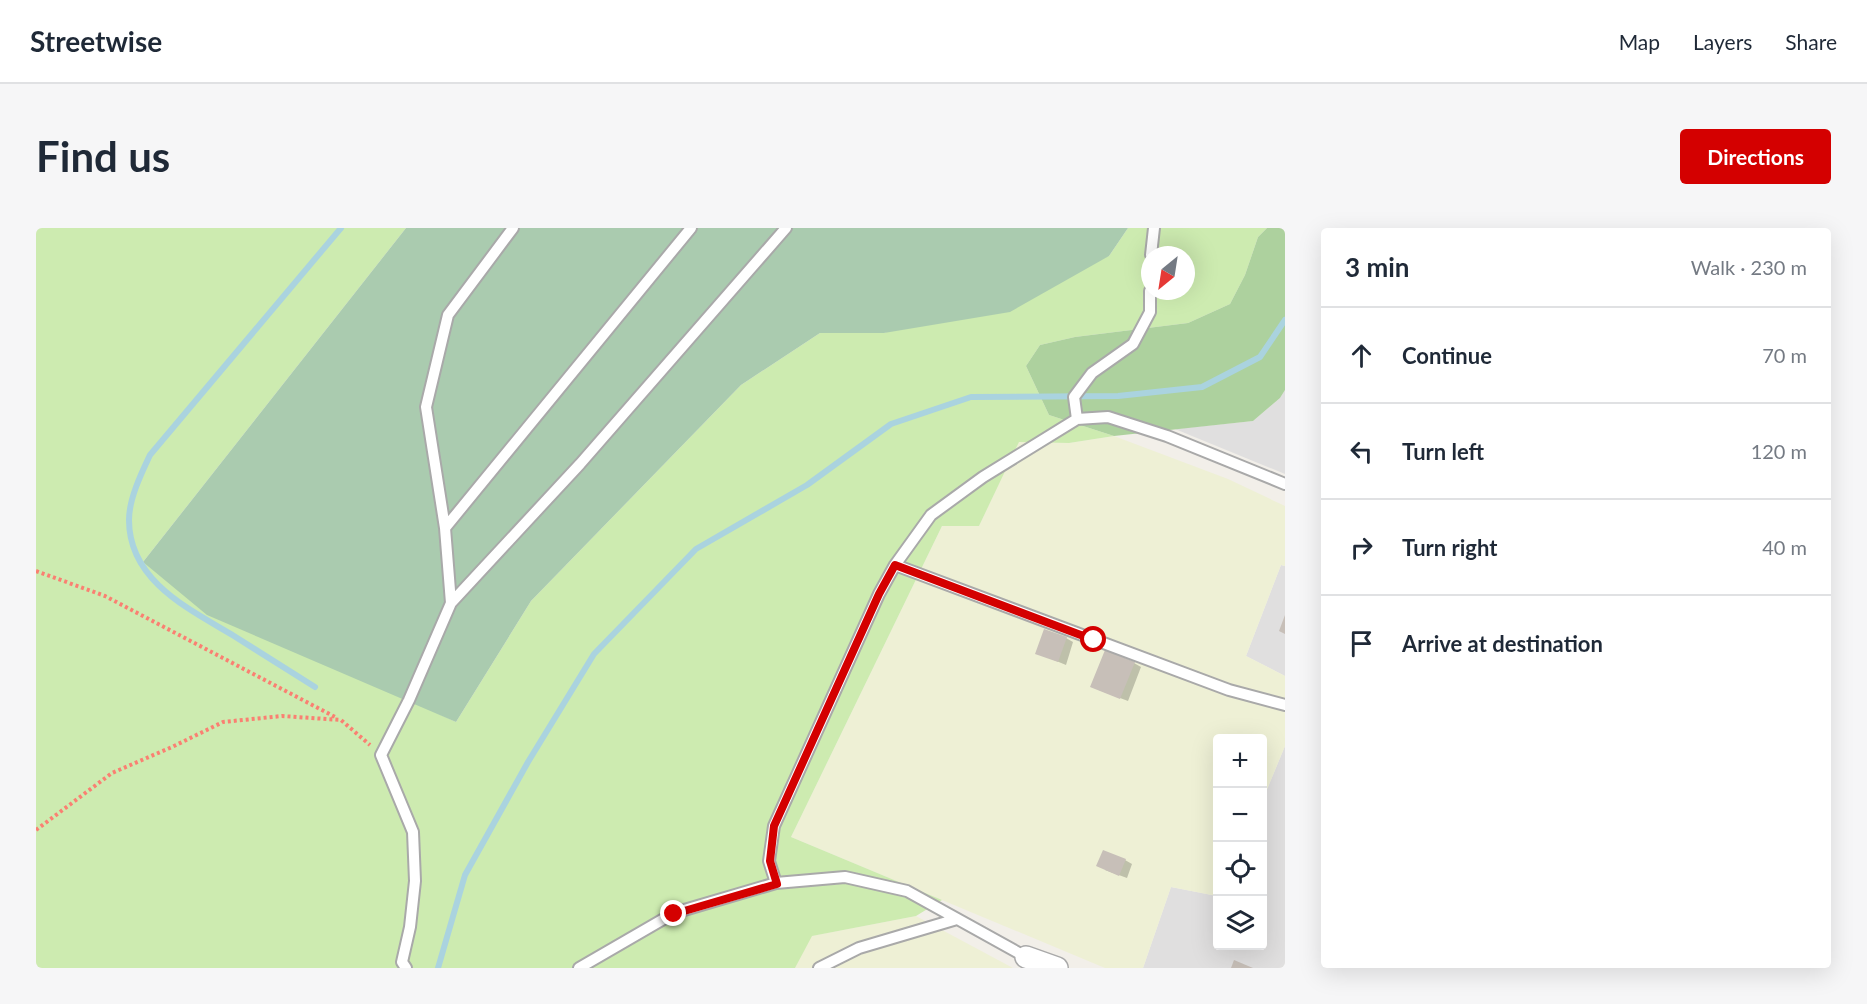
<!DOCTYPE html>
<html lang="en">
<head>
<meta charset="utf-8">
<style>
	body { margin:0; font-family:Lato,sans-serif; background:#f6f6f7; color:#1f2937 }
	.controls { position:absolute; right:18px; bottom:18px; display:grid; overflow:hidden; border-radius:6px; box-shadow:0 6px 24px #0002 }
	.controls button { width:54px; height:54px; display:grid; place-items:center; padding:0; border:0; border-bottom:2px solid #e0e1e3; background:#fff; color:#1f2937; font:30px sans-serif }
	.compass { position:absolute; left:1105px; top:18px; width:54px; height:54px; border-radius:50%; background:#fff; box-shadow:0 6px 24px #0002; rotate:210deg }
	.stop { position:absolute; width:18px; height:18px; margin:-14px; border:4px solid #d40000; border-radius:50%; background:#fff }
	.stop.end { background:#d40000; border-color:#fff; box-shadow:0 2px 6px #0008 }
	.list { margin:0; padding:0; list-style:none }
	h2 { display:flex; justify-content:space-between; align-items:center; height:78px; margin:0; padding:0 24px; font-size:26px }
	h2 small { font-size:20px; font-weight:400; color:#747a83 }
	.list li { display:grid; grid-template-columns:39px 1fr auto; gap:18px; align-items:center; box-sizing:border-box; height:96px; padding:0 24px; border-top:2px solid #e0e1e3 }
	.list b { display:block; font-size:22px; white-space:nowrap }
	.list em { font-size:20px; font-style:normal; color:#747a83 }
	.icon { flex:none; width:33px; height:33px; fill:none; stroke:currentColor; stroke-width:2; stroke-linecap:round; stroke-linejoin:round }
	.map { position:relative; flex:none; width:1249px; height:740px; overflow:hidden; border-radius:6px }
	header { display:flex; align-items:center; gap:36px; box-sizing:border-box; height:84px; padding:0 30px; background:#fff; border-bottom:2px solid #e0e1e3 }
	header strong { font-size:28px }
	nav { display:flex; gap:33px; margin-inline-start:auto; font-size:21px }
	.intro { display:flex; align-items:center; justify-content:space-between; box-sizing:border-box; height:144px; padding:0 36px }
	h1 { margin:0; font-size:42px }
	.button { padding:15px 27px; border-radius:6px; background:#d40000; color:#fff; font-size:21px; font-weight:700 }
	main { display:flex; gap:36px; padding:0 36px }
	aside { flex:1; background:#fff; border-radius:6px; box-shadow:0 6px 24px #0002 }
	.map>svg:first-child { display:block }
	.residential { fill:#e0dfdf }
	.farmland { fill:#eef0d5 }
	.grass { fill:#cdebb0; fill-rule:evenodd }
	.forest { fill:#add19e }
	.cemetery { fill:#aacbaf }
	.shadow { fill:#0003 }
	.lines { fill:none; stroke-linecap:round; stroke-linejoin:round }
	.stream { stroke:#aad3df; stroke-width:6 }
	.building { fill:#c7bfb8 }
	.service-casing { stroke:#a9a9a9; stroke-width:14 }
	.minor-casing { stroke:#a9a9a9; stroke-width:24 }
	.path { stroke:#fa8072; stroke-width:4; stroke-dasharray:3 3; stroke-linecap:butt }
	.service { stroke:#fff; stroke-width:10 }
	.minor { stroke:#fff; stroke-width:21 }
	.route { stroke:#d40000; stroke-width:8 }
</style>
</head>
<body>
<header>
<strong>Streetwise</strong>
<nav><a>Map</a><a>Layers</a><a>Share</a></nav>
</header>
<div class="intro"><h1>Find us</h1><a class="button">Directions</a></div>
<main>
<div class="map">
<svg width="1249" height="740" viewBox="0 0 1249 740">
	<rect width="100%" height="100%" fill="#f2efe9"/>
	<path class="residential" d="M1249,162V246L1139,201L1217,193L1244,170Z
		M1245,337L1249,338V448L1210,428Z
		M1249,518V740H1107L1135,659L1181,668L1182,718H1226L1227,571Z"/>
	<path class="farmland" d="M1078,208L1192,251L1249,278V338L1245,337L1210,428L1249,448V518L1227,571L1226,511H1182L1181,668L1135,659L1107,740H1069L755,609L906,298H943L983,213L1033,215Z
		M880,688L977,740H759L775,708Z"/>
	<path class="grass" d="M0,0H370L107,334L373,472L420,494L495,373L705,157L784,105H848L1073,28L1092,0H1231L1222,9L1209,47L1194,76L1152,95L1039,109L1004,117L990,138L1013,187L1078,208L1033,215L983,214L943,298H906L755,609L906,672L880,688L776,708L759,740H0ZM1114,27H1150V63H1114Z"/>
	<path class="forest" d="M1231,0H1249V162L1244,170L1217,193L1078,208L1013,187L990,138L1004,117L1039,109L1152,95L1194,76L1209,47L1222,9Z"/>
	<path class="cemetery" d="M370,0H1092L1073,28L974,84L848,105H784L705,157L495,373L420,494L171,387L107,334Z"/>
	<path class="shadow" d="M1030,410L1037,414L1030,437L1001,425Z
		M1098,435L1105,439L1092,473L1063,462Z
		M1089,632L1096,636L1091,650L1069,642Z"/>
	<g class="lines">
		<path class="stream" d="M279,459C252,442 225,425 198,408C153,381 93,353 93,292C93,271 105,246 114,227L305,0
			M402,740L429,647L492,534L558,426L660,321L771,257L855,196L935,169L1082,168L1166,159L1224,129L1249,92"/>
	</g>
	<path class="building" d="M1249,387V406L1243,403Z
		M1008,401L1031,409L1022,434L999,426Z
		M1069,422L1099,434L1084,471L1054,459Z
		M1067,622L1090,631L1083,648L1060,638Z
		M1198,732L1217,740H1195Z"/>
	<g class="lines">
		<defs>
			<path id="service" d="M1115,27L1118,0
				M1114,63V84L1097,116L1056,145L1038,169L1041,191L1072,189L1131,208L1249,256
				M409,300L390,179L412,87L477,0
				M859,337L1193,462L1249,477
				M415,375L544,236L750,0
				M990,729L871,663L809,649L740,655L733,633L738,598L843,366L859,337L895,287L947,249L1041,191
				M370,740L366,734L374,699L379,653L377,604L345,527L373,472L415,375L409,300L655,0
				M543,740L638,685L740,655
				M783,740L823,720L921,691"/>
			<path id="minor" d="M990,729L1021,740"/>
		</defs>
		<use href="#service" class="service-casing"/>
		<use href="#minor" class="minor-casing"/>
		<path class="path" d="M0,343L69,368L301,490
			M0,602L76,545L136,519L187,494L246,488L305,492L334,517"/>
		<use href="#service" class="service"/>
		<use href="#minor" class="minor"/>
	</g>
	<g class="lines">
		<path class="route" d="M638,686L741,656L734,633L738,598L843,366L859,337L1058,412"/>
	</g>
</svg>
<div class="controls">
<button>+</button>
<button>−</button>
<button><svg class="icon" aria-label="locate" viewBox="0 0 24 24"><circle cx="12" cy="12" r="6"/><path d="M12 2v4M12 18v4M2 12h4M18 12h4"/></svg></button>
<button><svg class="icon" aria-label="layers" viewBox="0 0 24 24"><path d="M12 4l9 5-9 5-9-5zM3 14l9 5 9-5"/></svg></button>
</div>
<svg class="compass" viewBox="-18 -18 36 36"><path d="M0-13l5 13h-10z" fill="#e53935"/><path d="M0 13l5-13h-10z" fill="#747a83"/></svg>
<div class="stop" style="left:1058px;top:412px"></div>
<div class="stop end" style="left:638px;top:686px"></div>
</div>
<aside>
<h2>3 min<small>Walk · 230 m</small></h2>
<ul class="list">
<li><svg class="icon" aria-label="ahead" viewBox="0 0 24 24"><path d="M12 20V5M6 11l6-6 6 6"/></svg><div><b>Continue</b></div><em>70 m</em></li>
<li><svg class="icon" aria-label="left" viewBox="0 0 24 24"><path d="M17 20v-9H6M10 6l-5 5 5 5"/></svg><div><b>Turn left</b></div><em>120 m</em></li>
<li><svg class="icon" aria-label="right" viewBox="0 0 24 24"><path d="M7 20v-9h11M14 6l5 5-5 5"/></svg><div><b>Turn right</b></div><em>40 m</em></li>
<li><svg class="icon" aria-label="arrive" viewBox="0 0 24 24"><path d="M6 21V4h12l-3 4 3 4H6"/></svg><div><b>Arrive at destination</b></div></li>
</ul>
</aside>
</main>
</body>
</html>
